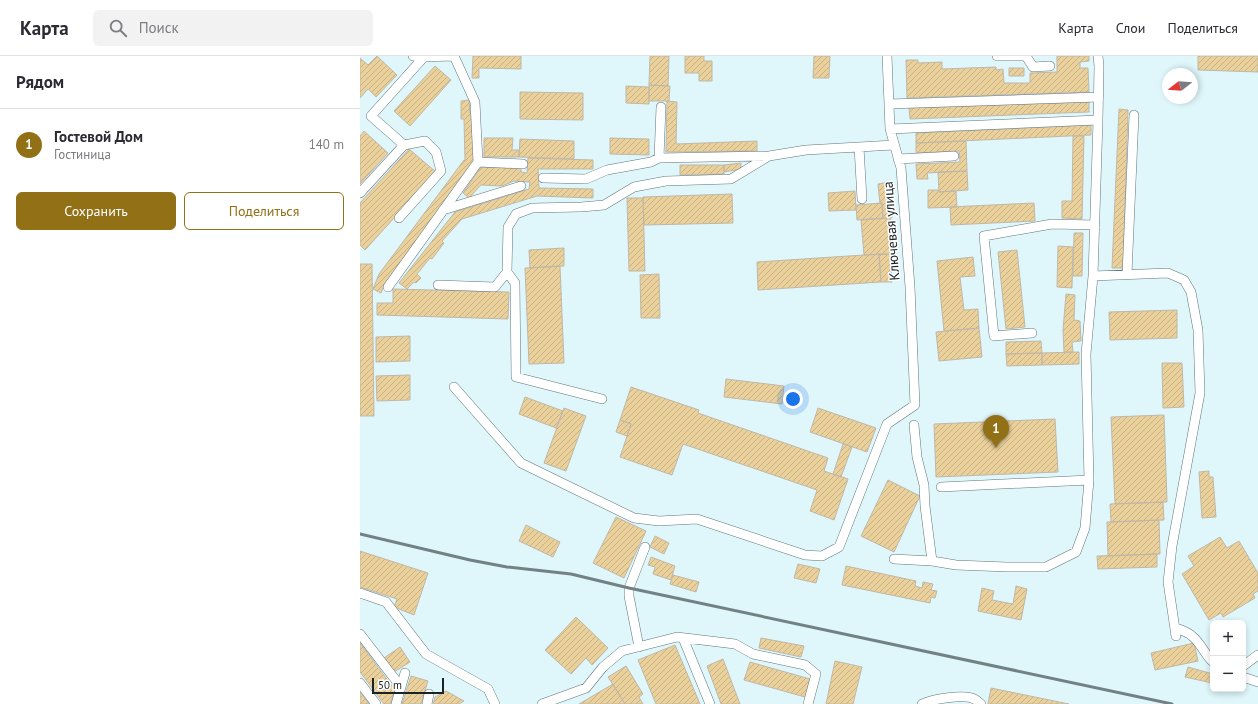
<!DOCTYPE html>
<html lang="ru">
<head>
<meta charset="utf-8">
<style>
	body { margin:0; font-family:"PT Sans",sans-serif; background:#f2f2f3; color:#2b2b33 }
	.controls { position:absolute; right:12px; bottom:12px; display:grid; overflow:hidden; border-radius:6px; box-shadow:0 2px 6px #0003 }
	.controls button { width:36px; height:36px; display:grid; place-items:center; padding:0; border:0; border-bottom:1px solid #e1e1e2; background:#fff; color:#2b2b33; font:20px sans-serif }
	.compass { position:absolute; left:802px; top:12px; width:36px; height:36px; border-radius:50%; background:#fff; box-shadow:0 2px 6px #0003; rotate:253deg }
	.scale { position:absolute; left:12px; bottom:10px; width:72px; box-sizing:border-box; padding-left:4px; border:2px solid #1b2325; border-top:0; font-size:11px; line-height:14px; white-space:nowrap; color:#1b2325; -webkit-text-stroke:3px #fefefe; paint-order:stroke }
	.you { position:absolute; left:433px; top:343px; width:14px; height:14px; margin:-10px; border:3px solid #fff; border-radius:50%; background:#1a73e8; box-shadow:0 0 0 6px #1a73e833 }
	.badge { display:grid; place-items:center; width:26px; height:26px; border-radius:50%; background:#927016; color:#fff; font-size:13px; font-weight:700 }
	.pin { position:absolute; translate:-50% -33px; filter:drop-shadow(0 1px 2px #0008) }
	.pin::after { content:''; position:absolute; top:21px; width:14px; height:12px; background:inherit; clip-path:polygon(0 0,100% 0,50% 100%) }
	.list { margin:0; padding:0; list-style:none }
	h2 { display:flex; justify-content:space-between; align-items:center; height:52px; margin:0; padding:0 16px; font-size:17px }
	h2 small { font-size:13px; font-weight:400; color:#7c7c81 }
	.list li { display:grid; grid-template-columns:26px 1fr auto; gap:12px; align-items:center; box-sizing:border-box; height:72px; padding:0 16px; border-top:1px solid #e1e1e2 }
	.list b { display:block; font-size:15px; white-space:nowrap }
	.list p { margin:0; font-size:13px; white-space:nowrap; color:#7c7c81 }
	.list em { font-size:13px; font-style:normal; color:#7c7c81 }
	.actions { display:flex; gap:8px; padding:12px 16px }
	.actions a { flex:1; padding:9px 0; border:1px solid #927016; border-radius:6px; text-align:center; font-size:14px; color:#927016 }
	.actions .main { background:#927016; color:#fff }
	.icon { flex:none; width:22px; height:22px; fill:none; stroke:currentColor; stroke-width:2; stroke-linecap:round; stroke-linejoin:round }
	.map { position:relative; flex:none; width:898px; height:648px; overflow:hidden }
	header { display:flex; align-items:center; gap:24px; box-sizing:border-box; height:56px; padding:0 20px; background:#fff; border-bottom:1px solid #e1e1e2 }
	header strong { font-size:19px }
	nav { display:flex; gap:22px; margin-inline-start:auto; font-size:14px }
	.search { width:280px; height:36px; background:#f2f2f3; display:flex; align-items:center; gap:10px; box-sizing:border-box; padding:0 14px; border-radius:6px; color:#7c7c81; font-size:15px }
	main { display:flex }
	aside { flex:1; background:#fff }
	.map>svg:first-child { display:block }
	.building { fill:url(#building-hatch); stroke:#c0b8a8 }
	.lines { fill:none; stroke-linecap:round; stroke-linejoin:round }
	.minor-casing { stroke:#62767a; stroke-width:10 }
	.minor { stroke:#fff; stroke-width:9 }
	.rail { stroke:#728184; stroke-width:3 }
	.labels { text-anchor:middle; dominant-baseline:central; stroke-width:3; stroke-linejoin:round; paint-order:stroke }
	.street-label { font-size:14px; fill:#1b2325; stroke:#fefefe }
</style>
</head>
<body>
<header>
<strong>Карта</strong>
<div class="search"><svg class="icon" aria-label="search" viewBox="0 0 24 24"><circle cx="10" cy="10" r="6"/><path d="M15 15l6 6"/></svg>Поиск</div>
<nav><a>Карта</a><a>Слои</a><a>Поделиться</a></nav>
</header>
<main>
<aside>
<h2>Рядом<small></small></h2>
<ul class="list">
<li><span class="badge">1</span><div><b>Гостевой Дом</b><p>Гостиница</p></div><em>140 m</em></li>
</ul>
<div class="actions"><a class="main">Сохранить</a><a>Поделиться</a></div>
</aside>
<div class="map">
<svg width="898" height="648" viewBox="0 0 898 648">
	<defs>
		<pattern id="building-hatch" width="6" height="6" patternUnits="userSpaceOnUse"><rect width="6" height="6" fill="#ead09b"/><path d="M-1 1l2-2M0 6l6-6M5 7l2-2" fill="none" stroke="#c8b285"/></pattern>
	</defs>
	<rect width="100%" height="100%" fill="#dff6fb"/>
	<path class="building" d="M17,0L37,19L16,41L8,33L0,42V2L8,9Z
		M113,0H161V13L119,12V22H112Z
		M290,0H309L308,30L289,29Z
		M325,0H344V5H352V25H339V17H325Z
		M454,0H470L469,22H453Z
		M697,0H729V5L720,6V12H728L729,36L547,42L546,4H558V7L582,6V13L636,11V14L643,13L644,27H670V17L697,16Z
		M838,0H898V16L838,14Z
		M75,10L91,24L50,70L34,55Z
		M649,12H664V20H649Z
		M289,29L310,30L309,45H289Z
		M266,30L289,31V48L266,47Z
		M160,36L223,37V64L160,63Z
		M109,44L110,57L113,56L115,106L24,229L21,237L13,233L19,218L104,104L105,105L104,63H101V45Z
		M307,45L317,46L316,88L397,85V95L306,96Z
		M729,46V56L550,63L549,52Z
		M759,53L768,54L763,212H752Z
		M731,69V79L556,87V77Z
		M4,75L28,97L0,128V80Z
		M713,80H724L722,163L702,162V145H712Z
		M124,82H153L152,94H159V101H124Z
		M250,82L289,83V99L250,98Z
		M160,83L214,85V103L159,101Z
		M606,85L607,115L567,117L568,123H557L556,108L600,106L599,95L556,97V87Z
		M49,93L76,116L5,194L0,189V147Z
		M168,102L233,104V113H178L179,132L233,133V142L177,140L102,163L82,185L84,187L72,203L70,202L57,218L61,222L56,227L54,226L47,233L39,227L95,156L169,133L170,126L154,125L142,130L121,129L109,142L103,137L121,111L161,112V116L167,117Z
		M381,107V113L364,116V109Z
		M320,109H364V118L320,119Z
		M607,115L608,134L579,136L578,116Z
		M529,126L532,162H523L522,147L520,148L518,128Z
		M568,134H578L579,136L596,135L597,151L568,152Z
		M495,135L496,154L469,155L468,137Z
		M372,138L373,167L284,169L283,141Z
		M267,142H283L285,215H269Z
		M522,147L523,162L497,164L496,149Z
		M674,147L675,165L591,169L590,151Z
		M530,162L532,198L504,199L501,164Z
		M714,177H723L722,220H713Z
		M698,190L713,191L712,232L697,231Z
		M204,192V210L170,212L169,194Z
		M657,194L665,271L646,273L638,196Z
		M519,198L521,226L398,234L397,206Z
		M519,198H530L532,226H521Z
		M613,201L615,220L600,221L604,254L618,253L619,272L584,275L577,205Z
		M0,208H12L14,360H0Z
		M200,210L204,307L169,308L165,212Z
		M299,218L300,262H281L280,219Z
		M33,233L149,236L148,263L17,259V247H33Z
		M706,238L715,239L714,264L720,265L721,285L712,286L713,296H704L703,274Z
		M817,254V282L750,284L749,256Z
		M619,272L622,301L579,305L576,276Z
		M50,280V305L16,306V281Z
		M681,285L682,297L646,298V286Z
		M719,296V308L682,309V297Z
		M682,297V309L647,310L646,298Z
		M802,307H822L824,351L803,352Z
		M50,319V344L17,345L16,320Z
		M366,323L424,330L422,348L364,341Z
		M271,331L339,354L338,357L468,402L464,415L488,423L474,464L450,455L457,434L323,388L312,419L260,401L271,368L260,364Z
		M165,341L203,355L196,372L159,358Z
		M204,352L226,360L206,415L184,407Z
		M458,352L516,372L507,396L450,376Z
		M804,359L807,446L755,448L751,361Z
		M695,363L698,416L576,421L574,368Z
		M260,364L271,368L267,380L256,376Z
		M483,388L492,391L481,421L473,418Z
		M849,415V421H853L856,461L842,462L839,416Z
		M528,424L560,440L534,496L501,480Z
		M803,446L804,464L751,466L750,448Z
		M256,461L286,475L264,522L233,507Z
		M799,464L800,498L748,500L747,466Z
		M166,469L200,486L193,501L159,485Z
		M295,480L309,487L304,498L290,491Z
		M860,481L867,492L879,485L898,517V535L893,538L895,542L863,561L861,557L849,564L822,518L834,510L828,500Z
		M0,495L68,517L54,559L34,551L37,543L0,531Z
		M797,498V511L738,513L737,500Z
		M291,501L315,510L311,524L293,518L295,511L288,509Z
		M438,508L460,513L456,527L434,522Z
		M486,510L556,525L555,530L562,532L563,526L573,528L571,534L577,535L575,542L571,541L570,547L482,529Z
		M313,519L339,526L336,536L310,528Z
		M656,530L667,533L661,564L618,555L622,532L634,535L632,544L653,548Z
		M216,561L248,592L232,609L226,602L211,618L185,594Z
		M401,582L444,590L441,601L399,592Z
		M0,587L35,634L30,648H24L0,616Z
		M834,587L838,605L795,614L791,597Z
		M315,589L340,648H296L278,604Z
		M40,591L50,606L34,616L24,602Z
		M363,603L380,648H361L347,610Z
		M475,605L502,611L493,648H466Z
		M390,606L450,623L445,641L384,624Z
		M266,610L283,638L279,641L283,648H265L248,621Z
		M828,611L853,618L852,627L825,621Z
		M51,620L68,625L61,648H42Z
		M253,628L265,648H219Z
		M631,632L709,648H628Z
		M86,635L104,645L99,648H73L75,641Z
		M0,636L9,648H0Z"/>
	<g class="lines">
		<defs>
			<path id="minor" d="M53,0L64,1V0
				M637,0H666
				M666,0L673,11L690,10
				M529,48L739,41
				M301,51L299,102L409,100L446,94L534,89
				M530,73L738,64
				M44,89L11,60L64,1L91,0
				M499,91L502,143
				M538,103L594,100
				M118,106L163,108
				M183,122L226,123L247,114L291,106L299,102
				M0,137L44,89L65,85L76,96L81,115L39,162
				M83,154L161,130
				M767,218L774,59
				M733,220L808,217L824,224L831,236L838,274L840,337L812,490L808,526L816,580
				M78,229L135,231L147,216
				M28,231L118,106L115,46L94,0
				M672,277L634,280L624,180L692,168L735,169
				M94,331L161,407L274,462L299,465L337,463L445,499L462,500L479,491L527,368L555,349L550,231L541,112L530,73L527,0
				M242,343L156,321L155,227L147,216L148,171L156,158L172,152L221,151L244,149L274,131L306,125L371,123L409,100
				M554,369L557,401L564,429L565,450L572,505
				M581,431L729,424
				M534,503L572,505L596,509L647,511H686L716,496L725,472L729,424L726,298L733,220L738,64L739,10L738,0
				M0,537L26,546L66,598L128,633L135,648
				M815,571C820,574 828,576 832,580C841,587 845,599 853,606
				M0,578L41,631
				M323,582L350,648
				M279,591L269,540V532L285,491
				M883,610L898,599
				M883,621L898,626
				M0,627L16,648
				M36,648L45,617
				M67,648L69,638
				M182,648L226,632L243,611L262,595L317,581L375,588L393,598L445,609L456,618L448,648
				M562,648C573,643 606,637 616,644C618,645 619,647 621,648"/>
		</defs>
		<use href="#minor" class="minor-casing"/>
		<use href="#minor" class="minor"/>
		<path class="rail" d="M0,478L110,504L147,511L211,518L269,532L812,648"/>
	</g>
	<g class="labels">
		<g class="street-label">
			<text transform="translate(531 175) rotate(-94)">Ключевая улица</text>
		</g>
	</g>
</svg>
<div class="controls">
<button>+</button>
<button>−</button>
</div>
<svg class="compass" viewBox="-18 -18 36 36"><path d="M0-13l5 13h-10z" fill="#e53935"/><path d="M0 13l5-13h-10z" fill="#7c7c81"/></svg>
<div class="scale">50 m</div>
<div class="you"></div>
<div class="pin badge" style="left:636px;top:392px">1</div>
</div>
</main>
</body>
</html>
